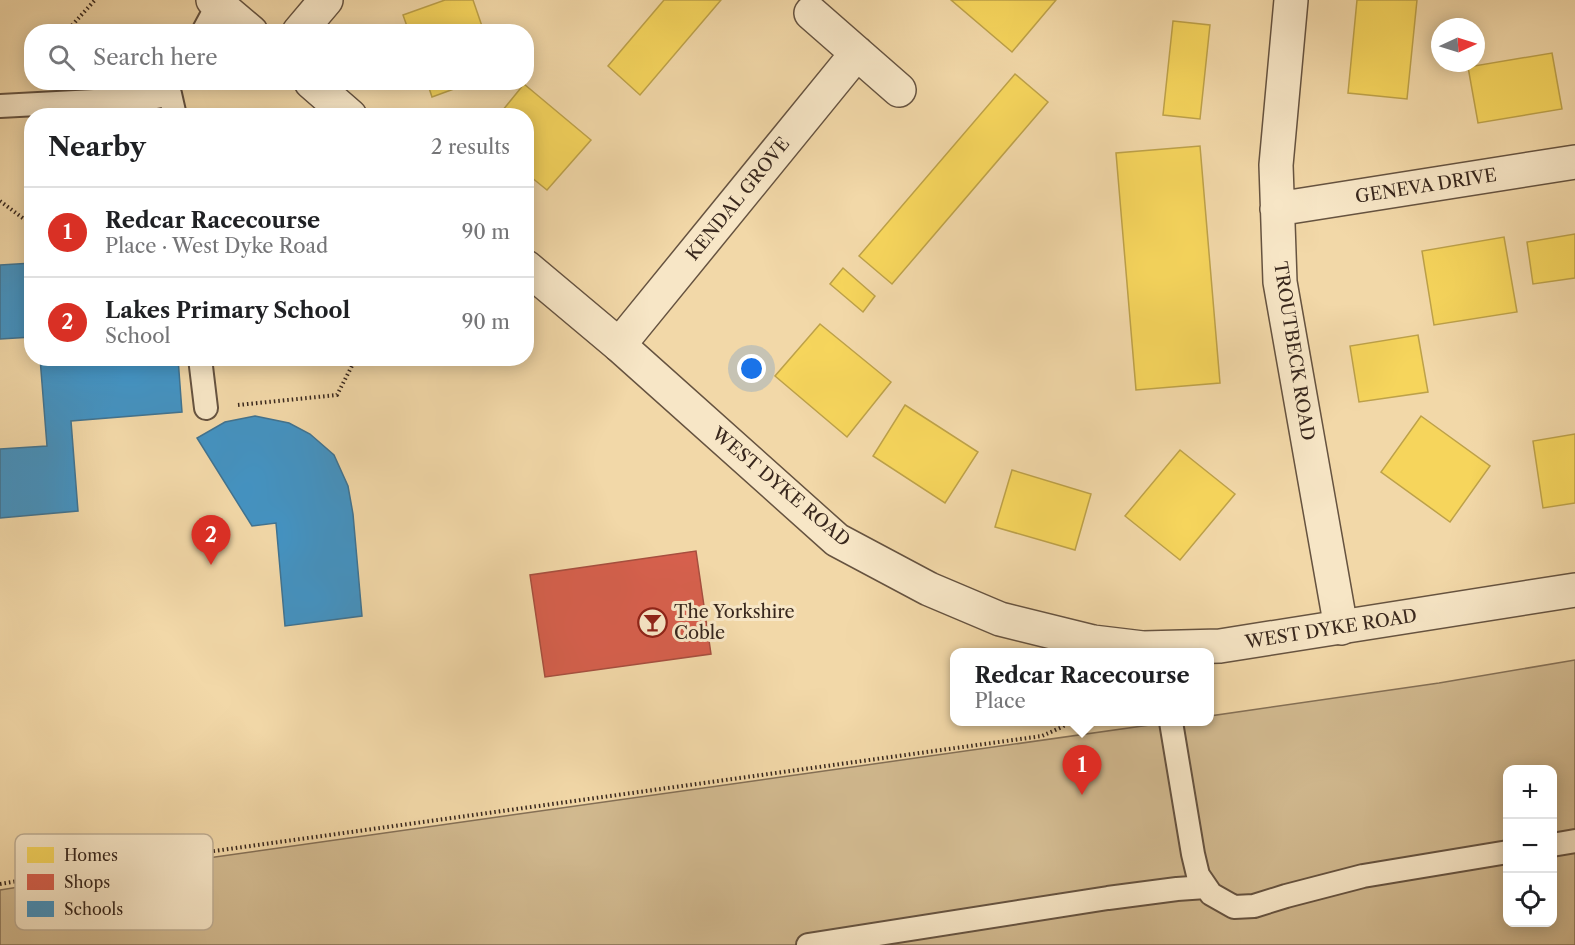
<!DOCTYPE html>
<html lang="en">
<head>
<meta charset="utf-8">
<style>
	body { margin:0; font-family:"Libre Caslon Text",serif; background:#f6f6f6; color:#202124 }
	.controls { position:absolute; right:18px; bottom:18px; display:grid; overflow:hidden; border-radius:12px; box-shadow:0 3px 15px #0003 }
	.controls button { width:54px; height:54px; display:grid; place-items:center; padding:0; border:0; border-bottom:2px solid #e0e0e0; background:#fff; color:#202124; font:30px sans-serif }
	.compass { position:absolute; left:1431px; top:18px; width:54px; height:54px; border-radius:50%; background:#fff; box-shadow:0 3px 15px #0003; rotate:86deg }
	.you { position:absolute; left:752px; top:369px; width:21px; height:21px; margin:-15px; border:4px solid #fff; border-radius:50%; background:#1a73e8; box-shadow:0 0 0 9px #1a73e833 }
	.badge { display:grid; place-items:center; width:39px; height:39px; border-radius:50%; background:#d93025; color:#fff; font-size:20px; font-weight:700 }
	.pin { position:absolute; translate:-50% -50px; filter:drop-shadow(0 2px 3px #0008) }
	.pin::after { content:''; position:absolute; top:32px; width:21px; height:18px; background:inherit; clip-path:polygon(0 0,100% 0,50% 100%) }
	.popup { position:absolute; left:950px; top:648px; width:264px; height:78px; box-sizing:border-box; display:grid; place-content:center; border-radius:12px; background:#fff; filter:drop-shadow(0 2px 4px #0005); font-size:20px; white-space:nowrap; color:#757577 }
	.popup b { font-size:22px; color:#202124 }
	.popup::after { content:''; position:absolute; left:50%; top:100%; margin-left:-12px; border:12px solid transparent; border-top-color:#fff }
	.list { margin:0; padding:0; list-style:none }
	h2 { display:flex; justify-content:space-between; align-items:center; height:78px; margin:0; padding:0 24px; font-size:26px }
	h2 small { font-size:20px; font-weight:400; color:#757577 }
	.list li { display:grid; grid-template-columns:39px 1fr auto; gap:18px; align-items:center; box-sizing:border-box; height:90px; padding:0 24px; border-top:2px solid #e0e0e0 }
	.list b { display:block; font-size:22px; white-space:nowrap }
	.list p { margin:0; font-size:20px; white-space:nowrap; color:#757577 }
	.list em { font-size:20px; font-style:normal; color:#757577 }
	.icon { flex:none; width:33px; height:33px; fill:none; stroke:currentColor; stroke-width:2; stroke-linecap:round; stroke-linejoin:round }
	.map { position:relative; flex:none; width:1575px; height:945px; overflow:hidden }
	.search { position:absolute; background:#fff; box-shadow:0 3px 15px #0003; left:24px; top:24px; width:510px; height:66px; display:flex; align-items:center; gap:15px; box-sizing:border-box; padding:0 21px; border-radius:24px; color:#757577; font-size:22px }
	.panel { position:absolute; background:#fff; box-shadow:0 3px 15px #0003; left:24px; top:108px; width:510px; height:258px; border-radius:24px }
	.map>svg:first-child { display:block }
	.green { fill:#d2ba90; stroke:#857056; stroke-width:1.5; fill-rule:evenodd }
	.homes { fill:#f6d55c; stroke:#bda149; stroke-width:1.5 }
	.shops { fill:#d6604d; stroke:#a74f3f; stroke-width:1.5 }
	.schools { fill:#4393c3; stroke:#407391; stroke-width:1.5 }
	.lines { fill:none; stroke-linecap:round; stroke-linejoin:round }
	.service-casing { stroke:#665340; stroke-width:26 }
	.minor-casing { stroke:#665340; stroke-width:36 }
	.tertiary-casing { stroke:#665340; stroke-width:36 }
	.path { stroke:#38271d; stroke-width:4; stroke-dasharray:1.5 3; stroke-linecap:butt }
	.service { stroke:#f7e6c6; stroke-width:22 }
	.minor { stroke:#f7e6c6; stroke-width:33 }
	.tertiary { stroke:#f7e6c6; stroke-width:33 }
	.labels { text-anchor:middle; dominant-baseline:central; stroke-width:6; stroke-linejoin:round; paint-order:stroke }
	.street-label { font-size:18px; fill:#38271d; stroke:#f7e6c6 }
	.poi-label { font-size:18px; fill:#38271d; stroke:#f7e6c6; text-anchor:start }
	.key { fill:#f7e6c6; stroke:#bead93; stroke-width:1.5 }
	.key-label { font-size:16px; fill:#38271d }
</style>
</head>
<body>
<div class="map">
<svg width="1575" height="945" viewBox="0 0 1575 945">
	<rect width="100%" height="100%" fill="#f2d8a8"/>
	<filter id="stains"><feTurbulence type="fractalNoise" baseFrequency=".00333" numOctaves="4"/><feColorMatrix values="0 0 0 0 .2 0 0 0 0 .09 0 0 0 0 .02 0 0 0 .5 -.17"/></filter>
	<radialGradient id="worn" r=".72"><stop offset=".6" stop-color="#630" stop-opacity="0"/><stop offset="1" stop-color="#630" stop-opacity=".3"/></radialGradient>
	<path class="green" d="M1575,660V945H0V890L151,866L1171,722H1210V716L1439,683ZM1508,770H1552V922H1508Z"/>
	<path class="homes" d="M445,0H473L484,32H409L403,15Z
		M664,0H721L640,95L608,66Z
		M951,0H1056L1012,52Z
		M1357,0H1417L1407,99L1348,93Z
		M1173,21L1210,25L1200,119L1163,115Z
		M1552,53L1562,109L1478,123L1468,67Z
		M1015,74L1048,102L892,284L859,256Z
		M427,82H473L432,97Z
		M524,84L591,140L547,190L526,173V116H498Z
		M1200,146L1220,383L1136,390L1116,153Z
		M1575,234V278L1533,284L1527,242Z
		M1504,237L1517,312L1434,325L1422,251Z
		M843,268L875,296L863,312L830,284Z
		M820,324L891,382L847,437L775,376Z
		M1418,335L1428,392L1359,402L1350,346Z
		M905,405L978,452L945,503L873,456Z
		M1421,416L1490,466L1450,522L1381,472Z
		M1575,434V503L1543,508L1533,441Z
		M1180,450L1235,494L1180,560L1125,516Z
		M1012,470L1091,494L1075,550L995,527Z"/>
	<path class="shops" d="M696,551L711,654L545,677L530,575Z"/>
	<path class="schools" d="M32,263V337L0,339V265Z
		M40,358H178L182,412L71,421L78,511L0,518V449L47,446Z
		M255,416L289,423L310,434L334,455L348,486L353,514L362,616L285,626L276,523L252,526L197,438L225,422Z"/>
	<g class="lines">
		<defs>
			<path id="service" d="M203,32L218,4
				M0,106L151,98L170,94L175,116
				M200,358L206,408
				M1171,722L1193,854L1198,875L1211,894L1234,907L1254,906L1286,896L1363,876L1508,852
				M1552,845L1575,841
				M808,945L1108,898L1177,889L1206,887"/>
			<path id="minor" d="M1291,0L1276,165L1280,282L1341,628
				M811,13L899,90
				M299,32L326,0
				M1277,209L1575,162
				M619,345L857,53"/>
			<path id="tertiary" d="M213,0L251,32
				M311,82L350,116
				M526,267L619,345L837,540L929,589L1000,619L1093,642L1143,648L1220,646L1575,590"/>
		</defs>
		<use href="#service" class="service-casing"/>
		<use href="#minor" class="minor-casing"/>
		<use href="#tertiary" class="tertiary-casing"/>
		<path class="path" d="M66,32L95,0
			M0,201L32,225
			M238,405L337,395L356,358
			M0,884L135,862L1042,736L1062,727L1069,722"/>
		<use href="#service" class="service"/>
		<use href="#minor" class="minor"/>
		<use href="#tertiary" class="tertiary"/>
	</g>
	<defs>
		<symbol id="bar-ring" viewBox="-11 -11 22 22"><circle r="9.5" fill="#f7e6c6" stroke="#8f2418" stroke-width="1.5"/><path d="M-6-5H6L.8 .8V4.5H3.5V6h-7V4.5H-.8V.8Z" fill="#8f2418"/></symbol>
	</defs>
	<g fill-rule="evenodd">
		<use href="#bar-ring" x="636" y="606" width="33" height="33"/>
	</g>
	<g class="labels">
		<g class="street-label">
			<text transform="translate(1426 186) rotate(-9)">GENEVA DRIVE</text>
			<text transform="translate(738 199) rotate(-51)">KENDAL GROVE</text>
			<text transform="translate(1294 351) rotate(81)">TROUTBECK ROAD</text>
			<text transform="translate(781 487) rotate(40)">WEST DYKE ROAD</text>
			<text transform="translate(1331 629) rotate(-9)">WEST DYKE ROAD</text>
		</g>
		<g class="poi-label">
			<text x="674" y="612">The Yorkshire<tspan x="674" dy="21">Coble</tspan></text>
		</g>
	</g>
	<rect x="15" y="834" width="198" height="96" rx="9" class="key"/>
	<rect x="27" y="847" width="27" height="16" fill="#f6d55c"/>
	<rect x="27" y="874" width="27" height="16" fill="#d6604d"/>
	<rect x="27" y="901" width="27" height="16" fill="#4393c3"/>
	<g class="key-label">
		<text x="64" y="861">Homes</text>
		<text x="64" y="888">Shops</text>
		<text x="64" y="915">Schools</text>
	</g>
	<rect width="100%" height="100%" filter="url(#stains)"/>
	<rect width="100%" height="100%" fill="url(#worn)"/>
</svg>
<div class="controls">
<button>+</button>
<button>−</button>
<button><svg class="icon" aria-label="locate" viewBox="0 0 24 24"><circle cx="12" cy="12" r="6"/><path d="M12 2v4M12 18v4M2 12h4M18 12h4"/></svg></button>
</div>
<svg class="compass" viewBox="-18 -18 36 36"><path d="M0-13l5 13h-10z" fill="#e53935"/><path d="M0 13l5-13h-10z" fill="#757577"/></svg>
<div class="you"></div>
<div class="pin badge" style="left:1082px;top:795px">1</div>
<div class="popup"><b>Redcar Racecourse</b>Place</div>
<div class="pin badge" style="left:211px;top:565px">2</div>
<div class="search"><svg class="icon" aria-label="search" viewBox="0 0 24 24"><circle cx="10" cy="10" r="6"/><path d="M15 15l6 6"/></svg>Search here</div>
<section class="panel">
<h2>Nearby<small>2 results</small></h2>
<ul class="list">
<li><span class="badge">1</span><div><b>Redcar Racecourse</b><p>Place · West Dyke Road</p></div><em>90 m</em></li>
<li><span class="badge">2</span><div><b>Lakes Primary School</b><p>School</p></div><em>90 m</em></li>
</ul>
</section>
</div>
</body>
</html>
